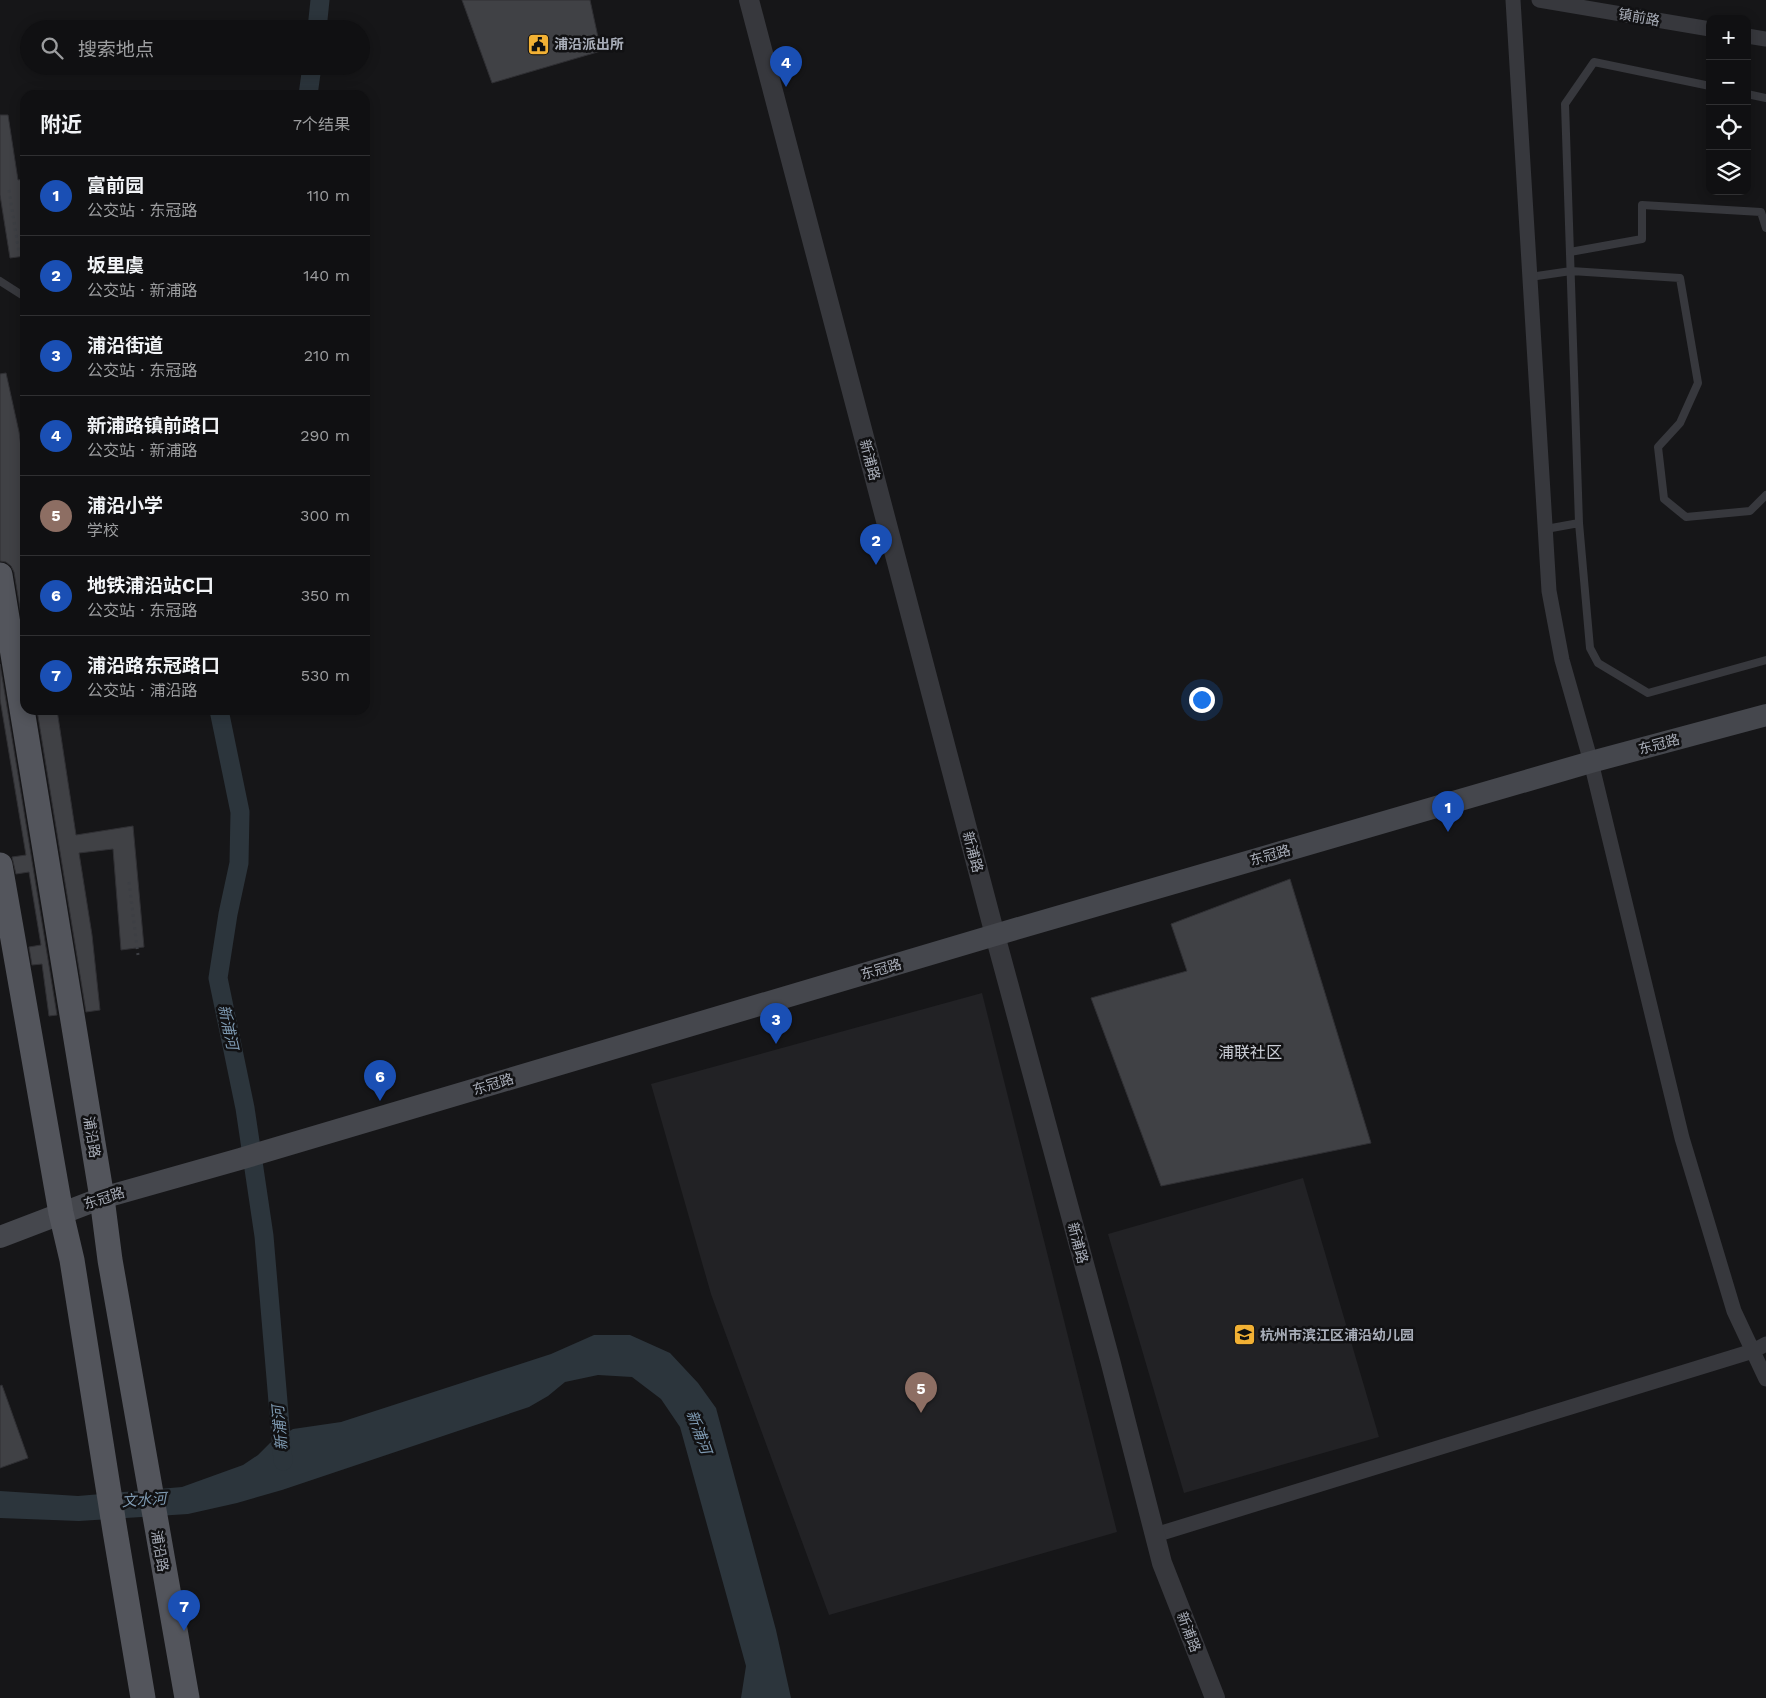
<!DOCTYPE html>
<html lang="zh">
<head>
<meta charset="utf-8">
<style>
	body { margin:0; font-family:"Work Sans","Noto Sans SC",sans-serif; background:#19191b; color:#f1f3f6 }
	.controls { position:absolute; right:15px; top:15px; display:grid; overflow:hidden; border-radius:10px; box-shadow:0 2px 12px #0003 }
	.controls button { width:45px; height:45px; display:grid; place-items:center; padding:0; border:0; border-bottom:1px solid #303032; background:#101012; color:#f1f3f6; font:25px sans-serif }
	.you { position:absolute; left:1201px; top:699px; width:18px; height:18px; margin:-12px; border:4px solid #fff; border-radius:50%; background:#1a73e8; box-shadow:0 0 0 8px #1a73e833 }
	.badge { display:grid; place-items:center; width:32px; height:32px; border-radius:50%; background:#f2b134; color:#fff; font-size:16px; font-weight:700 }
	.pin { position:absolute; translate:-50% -41px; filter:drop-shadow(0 1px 2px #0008) }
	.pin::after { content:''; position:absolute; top:26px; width:18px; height:15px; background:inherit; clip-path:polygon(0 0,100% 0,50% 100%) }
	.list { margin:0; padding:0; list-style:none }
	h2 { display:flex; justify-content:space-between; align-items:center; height:65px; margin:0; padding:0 20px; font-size:21px }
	h2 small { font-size:16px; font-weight:400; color:#9c9d9f }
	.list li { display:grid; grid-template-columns:32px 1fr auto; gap:15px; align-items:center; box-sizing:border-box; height:80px; padding:0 20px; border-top:1px solid #303032 }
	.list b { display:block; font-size:19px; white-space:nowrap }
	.list p { margin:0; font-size:16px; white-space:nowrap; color:#9c9d9f }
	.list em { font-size:16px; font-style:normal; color:#9c9d9f }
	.icon { flex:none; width:28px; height:28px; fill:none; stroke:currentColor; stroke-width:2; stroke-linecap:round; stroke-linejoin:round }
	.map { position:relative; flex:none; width:1766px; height:1698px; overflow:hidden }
	.search { position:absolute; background:#101012; box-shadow:0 2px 12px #0003; left:20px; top:20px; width:350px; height:55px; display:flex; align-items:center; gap:12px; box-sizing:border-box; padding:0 18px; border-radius:28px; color:#9c9d9f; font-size:19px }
	.panel { position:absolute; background:#101012; box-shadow:0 2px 12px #0003; left:20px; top:90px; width:350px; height:625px; border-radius:15px }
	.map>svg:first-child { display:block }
	.built { fill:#222225 }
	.water { fill:#2c353c }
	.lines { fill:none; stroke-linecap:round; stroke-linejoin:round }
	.canal { stroke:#2c353c; stroke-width:19 }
	.building { fill:#404145; stroke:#303034 }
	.path { stroke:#3d3f44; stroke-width:3; stroke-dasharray:2.5 4; stroke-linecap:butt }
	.service { stroke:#37383d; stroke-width:8 }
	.minor { stroke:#37383d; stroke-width:15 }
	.tertiary { stroke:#37383d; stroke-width:20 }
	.secondary { stroke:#45474d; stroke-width:22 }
	.primary { stroke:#53555c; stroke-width:25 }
	.labels { text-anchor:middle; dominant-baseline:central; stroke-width:5; stroke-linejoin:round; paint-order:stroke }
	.street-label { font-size:14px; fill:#a8adb8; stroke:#111113 }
	.poi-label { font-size:14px; font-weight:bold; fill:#a8adb8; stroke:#111113; text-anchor:start }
	.water-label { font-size:15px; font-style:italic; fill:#7f9bb3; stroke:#111113 }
	.quarter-label { font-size:16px; fill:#c9ccd4; stroke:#111113 }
</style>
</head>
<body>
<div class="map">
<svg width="1766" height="1698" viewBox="0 0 1766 1698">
	<rect width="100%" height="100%" fill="#161618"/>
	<path class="built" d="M982,993L1117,1532L829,1615L711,1294L651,1084Z
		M1303,1178L1379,1437L1184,1493L1108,1234Z"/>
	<path class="water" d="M594,1335H630L670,1353L698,1383L716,1408L776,1630L791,1698H741L746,1666L680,1427L661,1399L632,1377L598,1375L565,1382L548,1396L529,1407L282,1490L237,1503L188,1514L79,1521L0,1518V1491L78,1496L182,1487L243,1465L258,1455L270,1443L293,1429L341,1422L551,1354Z"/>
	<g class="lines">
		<path class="canal" d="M317,29L320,0
			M308,95L312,66
			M219,710L240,812L239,863L228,914L218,978L245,1108L264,1236L283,1461"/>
	</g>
	<path class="building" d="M462,0H590L601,51L492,83Z
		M0,115H8L18,180L25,179V200L21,201L25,229V256L10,258L0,195Z
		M6,373L19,432L25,477V639L14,572L11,566L6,562L0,561V374Z
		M0,664L57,1015L49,1016L42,964L32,965L29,947L41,945L29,872L16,874L12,857L26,855L0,699Z
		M37,710H57L76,835L133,826L144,947L121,950L113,849L79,853L92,935L100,1010L86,1012Z
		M1290,879L1371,1143L1161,1186L1091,998L1187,971L1171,924Z
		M2,1385L28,1458L0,1468V1386Z"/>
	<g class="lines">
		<path class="path" d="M9,190L19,253
			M129,882L138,955"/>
		<path class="service" d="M1747,94L1766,98
			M1570,252L1642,239V205L1761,212L1766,228
			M1530,277L1571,271L1680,278L1698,383L1680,423L1658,447L1664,499L1686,517L1750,511L1766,495
			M0,281L25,297
			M1579,523L1565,104L1594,62L1710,86
			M1546,529L1579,523L1590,648L1598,663L1648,693L1766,660"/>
		<path class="minor" d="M1513,0L1549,591L1562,660L1591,762L1682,1138L1734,1311L1766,1379
			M1539,0L1710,29
			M1747,36L1766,39
			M1155,1535L1753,1351L1766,1344"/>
		<path class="tertiary" d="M749,0L995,935L1110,1360L1162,1563L1215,1698"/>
		<path class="secondary" d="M0,1237L102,1198L240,1159L995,935L1591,762L1766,715"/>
		<path class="primary" d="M0,575L102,1198L110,1260L187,1698
			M0,865L61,1213L72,1260L115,1531L143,1698"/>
	</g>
	<defs>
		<symbol id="civic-square" viewBox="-11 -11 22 22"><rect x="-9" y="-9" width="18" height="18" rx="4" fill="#f2b134" stroke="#111113"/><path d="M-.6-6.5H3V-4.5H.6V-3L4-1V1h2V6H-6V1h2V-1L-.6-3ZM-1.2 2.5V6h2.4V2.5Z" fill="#111"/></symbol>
		<symbol id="school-square" viewBox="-11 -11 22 22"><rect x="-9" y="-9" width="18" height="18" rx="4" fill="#f2b134" stroke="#111113"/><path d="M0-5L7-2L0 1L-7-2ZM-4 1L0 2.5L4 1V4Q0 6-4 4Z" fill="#111"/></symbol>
	</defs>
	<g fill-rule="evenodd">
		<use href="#civic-square" x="526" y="32" width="25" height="25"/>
		<use href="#school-square" x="1232" y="1322" width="25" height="25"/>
	</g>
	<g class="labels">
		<g class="street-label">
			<text transform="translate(1639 17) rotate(10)">镇前路</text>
			<text transform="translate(870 460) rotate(75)">新浦路</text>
			<text transform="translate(1659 744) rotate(-15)">东冠路</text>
			<text transform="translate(973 852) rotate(75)">新浦路</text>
			<text transform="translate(1270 855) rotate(-16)">东冠路</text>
			<text transform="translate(881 969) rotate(-16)">东冠路</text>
			<text transform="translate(493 1084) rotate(-17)">东冠路</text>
			<text transform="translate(92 1137) rotate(81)">浦沿路</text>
			<text transform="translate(104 1198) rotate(-18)">东冠路</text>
			<text transform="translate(1078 1243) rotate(75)">新浦路</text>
			<text transform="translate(160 1551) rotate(80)">浦沿路</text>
			<text transform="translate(1189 1632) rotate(69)">新浦路</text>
		</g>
		<g class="poi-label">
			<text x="554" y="44">浦沿派出所</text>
			<text x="1260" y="1335">杭州市滨江区浦沿幼儿园</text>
		</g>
		<g class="water-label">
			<text transform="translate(228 1027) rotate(78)">新浦河</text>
			<text transform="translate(280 1428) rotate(-95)">新浦河</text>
			<text transform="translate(699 1432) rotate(70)">新浦河</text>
			<text transform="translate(144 1500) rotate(-4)">文水河</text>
		</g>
		<g class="quarter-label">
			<text x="1250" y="1052">浦联社区</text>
		</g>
	</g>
</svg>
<div class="controls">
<button>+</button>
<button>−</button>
<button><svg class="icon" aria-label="locate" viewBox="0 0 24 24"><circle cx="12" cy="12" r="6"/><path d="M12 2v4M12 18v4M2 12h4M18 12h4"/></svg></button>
<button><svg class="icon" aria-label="layers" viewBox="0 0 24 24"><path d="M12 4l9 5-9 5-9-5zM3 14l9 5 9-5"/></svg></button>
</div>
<div class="you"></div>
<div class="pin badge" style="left:1448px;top:832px;background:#1a4fb4">1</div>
<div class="pin badge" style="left:876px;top:565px;background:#1a4fb4">2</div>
<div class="pin badge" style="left:776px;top:1044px;background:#1a4fb4">3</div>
<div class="pin badge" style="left:786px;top:87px;background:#1a4fb4">4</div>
<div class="pin badge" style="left:921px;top:1413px;background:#8d6e63">5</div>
<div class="pin badge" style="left:380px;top:1101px;background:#1a4fb4">6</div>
<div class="pin badge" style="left:184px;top:1631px;background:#1a4fb4">7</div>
<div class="search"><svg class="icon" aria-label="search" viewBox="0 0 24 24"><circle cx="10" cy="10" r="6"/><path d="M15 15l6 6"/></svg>搜索地点</div>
<section class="panel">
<h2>附近<small>7个结果</small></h2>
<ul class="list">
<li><span class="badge" style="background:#1a4fb4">1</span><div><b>富前园</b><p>公交站 · 东冠路</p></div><em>110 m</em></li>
<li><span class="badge" style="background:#1a4fb4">2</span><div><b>坂里虞</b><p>公交站 · 新浦路</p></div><em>140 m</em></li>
<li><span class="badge" style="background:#1a4fb4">3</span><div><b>浦沿街道</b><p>公交站 · 东冠路</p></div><em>210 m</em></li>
<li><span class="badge" style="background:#1a4fb4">4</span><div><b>新浦路镇前路口</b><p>公交站 · 新浦路</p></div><em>290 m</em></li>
<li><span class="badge" style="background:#8d6e63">5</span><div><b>浦沿小学</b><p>学校</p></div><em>300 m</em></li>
<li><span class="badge" style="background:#1a4fb4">6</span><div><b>地铁浦沿站C口</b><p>公交站 · 东冠路</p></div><em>350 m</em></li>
<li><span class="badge" style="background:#1a4fb4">7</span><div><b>浦沿路东冠路口</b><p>公交站 · 浦沿路</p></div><em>530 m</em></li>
</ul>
</section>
</div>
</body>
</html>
